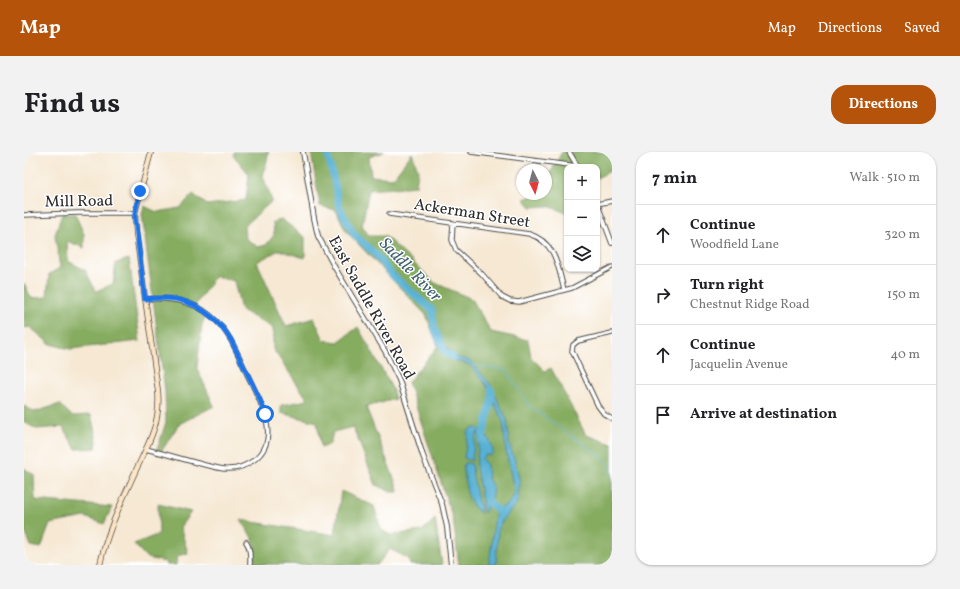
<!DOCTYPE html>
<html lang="en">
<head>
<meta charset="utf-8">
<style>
	body { margin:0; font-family:Vollkorn,serif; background:#f2f2f2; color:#202124 }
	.controls { position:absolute; right:12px; top:12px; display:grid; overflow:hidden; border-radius:8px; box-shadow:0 1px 3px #0004 }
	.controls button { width:36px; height:36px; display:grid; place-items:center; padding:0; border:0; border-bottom:1px solid #e0e0e0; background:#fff; color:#202124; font:20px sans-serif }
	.compass { position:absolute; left:492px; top:12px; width:36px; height:36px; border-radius:50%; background:#fff; box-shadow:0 1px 3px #0004; rotate:174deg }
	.stop { position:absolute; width:12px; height:12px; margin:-9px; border:3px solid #1a73e8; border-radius:50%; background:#fff }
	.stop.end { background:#1a73e8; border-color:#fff; box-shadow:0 1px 4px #0008 }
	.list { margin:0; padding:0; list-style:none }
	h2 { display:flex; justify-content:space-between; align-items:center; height:52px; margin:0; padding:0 16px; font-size:17px }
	h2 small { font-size:13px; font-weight:400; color:#757577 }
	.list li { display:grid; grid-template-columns:26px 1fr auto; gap:12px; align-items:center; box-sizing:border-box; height:60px; padding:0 16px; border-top:1px solid #e0e0e0 }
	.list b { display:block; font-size:15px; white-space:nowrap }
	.list p { margin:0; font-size:13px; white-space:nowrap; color:#757577 }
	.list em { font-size:13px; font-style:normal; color:#757577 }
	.icon { flex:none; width:22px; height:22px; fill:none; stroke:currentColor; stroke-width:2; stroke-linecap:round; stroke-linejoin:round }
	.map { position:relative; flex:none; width:588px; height:413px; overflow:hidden; border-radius:16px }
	header { display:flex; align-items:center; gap:24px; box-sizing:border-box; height:56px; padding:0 20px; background:#b45309; color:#fff }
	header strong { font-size:19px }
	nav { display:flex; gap:22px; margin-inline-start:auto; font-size:14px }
	.intro { display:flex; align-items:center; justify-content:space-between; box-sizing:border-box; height:96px; padding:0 24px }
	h1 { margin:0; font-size:28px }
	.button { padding:10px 18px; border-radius:16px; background:#b45309; color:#fff; font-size:14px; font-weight:700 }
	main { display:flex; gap:24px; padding:0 24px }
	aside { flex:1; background:#fff; border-radius:16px; box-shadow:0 1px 3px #0004 }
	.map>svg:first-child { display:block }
	.forest { fill:#86ac61; stroke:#586c46 }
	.water { fill:#56b1d4; stroke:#406e80 }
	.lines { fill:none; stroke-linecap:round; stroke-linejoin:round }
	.stream { stroke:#56b1d4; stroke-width:1 }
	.river { stroke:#56b1d4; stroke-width:7 }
	.minor-casing { stroke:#494744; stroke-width:5.5 }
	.tertiary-casing { stroke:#494744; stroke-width:6 }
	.secondary-casing { stroke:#494744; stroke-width:6 }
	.minor { stroke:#fff; stroke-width:3.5 }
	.tertiary { stroke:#fff; stroke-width:4 }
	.secondary { stroke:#fde5c5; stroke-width:4.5 }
	.route { stroke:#1a73e8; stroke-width:5 }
	.labels { text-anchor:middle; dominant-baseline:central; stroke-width:3; stroke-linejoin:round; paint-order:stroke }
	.street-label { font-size:16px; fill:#2b2b2b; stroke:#fff }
	.water-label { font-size:17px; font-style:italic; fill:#3c616f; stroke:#fff }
</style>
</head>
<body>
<header>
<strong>Map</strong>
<nav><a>Map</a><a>Directions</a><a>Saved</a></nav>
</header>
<div class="intro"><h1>Find us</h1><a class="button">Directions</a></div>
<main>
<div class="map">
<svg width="588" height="413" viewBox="0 0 588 413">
	<rect width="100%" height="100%" fill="#fff"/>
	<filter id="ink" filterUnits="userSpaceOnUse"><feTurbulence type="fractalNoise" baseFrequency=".025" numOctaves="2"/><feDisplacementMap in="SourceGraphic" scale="8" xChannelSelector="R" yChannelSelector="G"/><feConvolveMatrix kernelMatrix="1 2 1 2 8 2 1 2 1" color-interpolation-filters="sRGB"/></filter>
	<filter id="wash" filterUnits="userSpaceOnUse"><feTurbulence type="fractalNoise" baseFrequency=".012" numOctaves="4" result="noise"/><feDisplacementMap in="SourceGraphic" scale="16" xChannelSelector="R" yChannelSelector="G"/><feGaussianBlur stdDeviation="0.9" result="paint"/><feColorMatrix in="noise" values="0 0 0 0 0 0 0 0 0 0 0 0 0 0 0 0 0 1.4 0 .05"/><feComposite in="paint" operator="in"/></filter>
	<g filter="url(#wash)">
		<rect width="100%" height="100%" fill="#f6e8d3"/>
		<path class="forest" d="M210,0H245L239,24L248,49L220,74L221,86L234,95L242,93L250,83L249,70L257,67L281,85V106L255,98L233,110L262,174L290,166L300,188L314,190L334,175L368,236L371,247L342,255L373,334L374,340H367L352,333L329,275L309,280L306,292L297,296L293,270L257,261V253L284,248L249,197V176L217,158L210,129L191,124L170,155L182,164L178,172L173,216L190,254L155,272L135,303L131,301L135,292L142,270L141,239L118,62L120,54L133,60L156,56L169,42L183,53L222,48L225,22L210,4Z
			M287,0H360L345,5L347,24L369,26L388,1L394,18L392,34L345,38L338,73L345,84H361L411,131L448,147L467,180L504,188L507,205L521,219L527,216L562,283L588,292V413H435L429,367L384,230L414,194L402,163L322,79L312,58L296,54Z
			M538,0H588V18L573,26V15H543V61L524,54L507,55L500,47L514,42H522V29Z
			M38,62H51L60,82V96L43,89L44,109L61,118L72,139L89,132L92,111L105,107L116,189L46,197L26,192L6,175L0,176V131L7,146L23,145L25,122L36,116L31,83Z
			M36,252L48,264L67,263L73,289L72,296L52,297L39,275L12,277L0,270V254L11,260Z
			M0,316L10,323L11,348L88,355L80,372L61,365L26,372L17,396L7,394L0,377Z
			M317,339L350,354L357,378L366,383L398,379L411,367L418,413H386L385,407L366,397L353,413L231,412L229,387L216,368L311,383Z
			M134,352L167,360L156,375L164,401L153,404L152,413H142V410L123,406L110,392L135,382Z"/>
		<path class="water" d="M423,196L432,205L446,209L466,232L483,268L485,292L491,309L496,330L493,351L480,366L474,376L472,413H465L471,363L476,356L483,353L489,345L490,338L482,299L479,270L463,234L458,227L446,213L424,206L420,201Z
			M449,276C460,275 469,291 469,301L467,303H461L458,307L463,313L464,327L469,335L467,348L462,354L463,357L460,361L452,315L455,286L454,279L451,287L448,309L440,306L444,282L443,280Z
			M441,311H445L448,313L449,325L454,348L453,349L456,352L457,361C445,353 442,340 441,327C440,321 438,316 441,311Z"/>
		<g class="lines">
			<path class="stream" d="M449,213L482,218L506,255L577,304L584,312L588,322"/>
			<path class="river" d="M303,0L312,37L314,50L318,60L330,82L352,103L368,123L408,158L411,178L421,200L429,205
				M458,290L468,246V240L467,238
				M462,344L466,351L476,361L475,366"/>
		</g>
	</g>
	<g filter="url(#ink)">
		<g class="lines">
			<defs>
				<path id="minor" d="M447,0L553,14
					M573,52L588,49
					M365,62L505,82C532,90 534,115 540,138
					M0,63L53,61H111
					M429,71L428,88L432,98L458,122L478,145L486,149L495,150L548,136L588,115
					M121,147C142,146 160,147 179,158C203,173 212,198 223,222C235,247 259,287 230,308C223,313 213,317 205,317C197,318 188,314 181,313C161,308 142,302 122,297
					M588,181L554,189L549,193L548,199L574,254L580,262L588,267
					M222,390C227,396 226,406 226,413"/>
				<path id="tertiary" d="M279,0L290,66L294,84L311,116L361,199L375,228L399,304L418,352L423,375L427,413
					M545,0L554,15
					M573,51L588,91"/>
				<path id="secondary" d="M76,413C83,379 98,349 112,318C125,291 137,270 134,239L112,81L111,61L127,0"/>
			</defs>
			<use href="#minor" class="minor-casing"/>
			<use href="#tertiary" class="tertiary-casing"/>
			<use href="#secondary" class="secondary-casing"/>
			<use href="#minor" class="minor"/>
			<use href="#tertiary" class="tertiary"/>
			<use href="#secondary" class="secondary"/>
		</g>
	</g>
	<g class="lines" filter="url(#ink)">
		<path class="route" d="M116,39L111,61V66L121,147C128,146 135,146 142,146C170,147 194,166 207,188L236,248L241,262"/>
	</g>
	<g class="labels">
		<g class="street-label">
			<text transform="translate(55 50) rotate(-1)">Mill Road</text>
			<text transform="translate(448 62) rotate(9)">Ackerman Street</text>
			<text transform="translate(347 156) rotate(61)">East Saddle River Road</text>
		</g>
		<g class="water-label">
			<text transform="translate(386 118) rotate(46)">Saddle River</text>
		</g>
	</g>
</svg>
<div class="controls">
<button>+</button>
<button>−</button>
<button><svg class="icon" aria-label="layers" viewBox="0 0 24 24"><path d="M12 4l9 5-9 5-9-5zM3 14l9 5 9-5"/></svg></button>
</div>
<svg class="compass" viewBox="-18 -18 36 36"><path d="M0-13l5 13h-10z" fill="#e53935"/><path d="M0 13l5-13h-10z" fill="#757577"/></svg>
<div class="stop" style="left:241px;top:262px"></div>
<div class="stop end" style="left:116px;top:39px"></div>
</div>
<aside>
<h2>7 min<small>Walk · 510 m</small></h2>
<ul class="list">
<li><svg class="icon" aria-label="ahead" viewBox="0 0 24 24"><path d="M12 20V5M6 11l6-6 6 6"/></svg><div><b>Continue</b><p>Woodfield Lane</p></div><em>320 m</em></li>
<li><svg class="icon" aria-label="right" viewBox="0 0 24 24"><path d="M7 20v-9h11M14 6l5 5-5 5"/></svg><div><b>Turn right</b><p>Chestnut Ridge Road</p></div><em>150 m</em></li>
<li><svg class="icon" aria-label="ahead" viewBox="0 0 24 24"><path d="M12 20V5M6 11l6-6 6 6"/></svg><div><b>Continue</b><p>Jacquelin Avenue</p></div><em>40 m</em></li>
<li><svg class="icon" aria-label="arrive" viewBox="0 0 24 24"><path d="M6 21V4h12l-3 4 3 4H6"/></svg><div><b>Arrive at destination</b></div></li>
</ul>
</aside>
</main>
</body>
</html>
